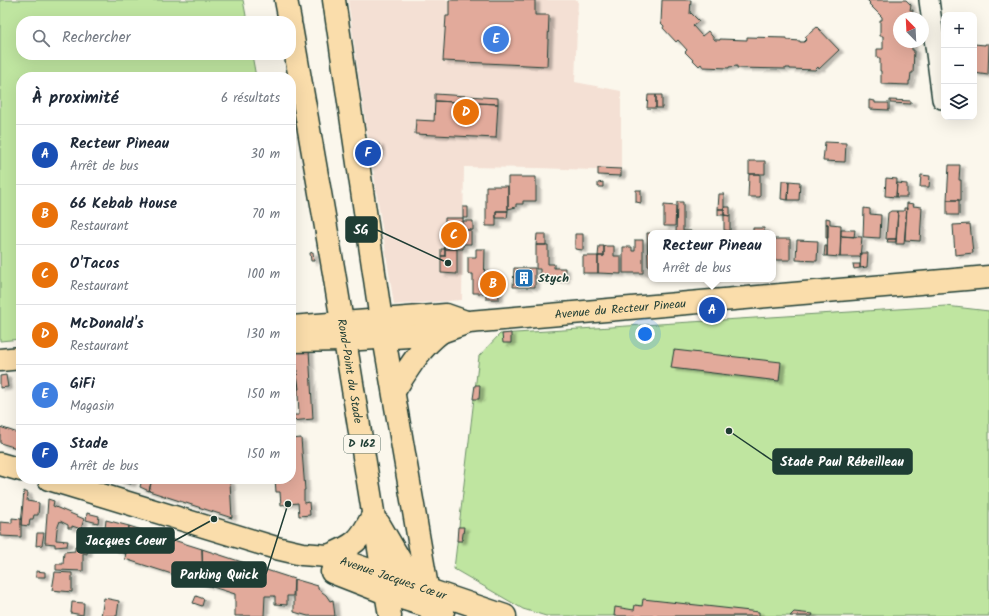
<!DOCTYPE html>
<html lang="fr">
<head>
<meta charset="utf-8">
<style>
	body { margin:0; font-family:Kalam,sans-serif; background:#f6f6f7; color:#1f2937 }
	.controls { position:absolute; right:12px; top:12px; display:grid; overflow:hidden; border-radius:8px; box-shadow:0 4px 16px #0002 }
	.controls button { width:36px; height:36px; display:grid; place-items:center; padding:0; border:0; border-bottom:1px solid #e0e1e3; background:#fff; color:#1f2937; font:20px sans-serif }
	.compass { position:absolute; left:893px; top:12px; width:36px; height:36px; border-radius:50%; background:#fff; box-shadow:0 4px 16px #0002; rotate:336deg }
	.you { position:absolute; left:645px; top:334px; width:14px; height:14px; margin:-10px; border:3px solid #fff; border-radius:50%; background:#1a73e8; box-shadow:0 0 0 6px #1a73e833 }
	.badge { display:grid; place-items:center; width:26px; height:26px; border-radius:50%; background:#2563eb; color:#fff; font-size:13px; font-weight:700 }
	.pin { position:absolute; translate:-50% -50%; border:2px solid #fff; box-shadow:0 1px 4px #0006 }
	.popup { position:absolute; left:648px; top:230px; width:128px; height:52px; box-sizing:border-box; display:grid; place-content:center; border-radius:8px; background:#fff; filter:drop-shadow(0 1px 3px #0005); font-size:13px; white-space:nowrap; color:#747a83 }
	.popup b { font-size:15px; color:#1f2937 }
	.popup::after { content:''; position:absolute; left:50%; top:100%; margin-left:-8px; border:8px solid transparent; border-top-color:#fff }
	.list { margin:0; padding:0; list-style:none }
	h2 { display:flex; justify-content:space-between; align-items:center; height:52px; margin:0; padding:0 16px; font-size:17px }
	h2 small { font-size:13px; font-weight:400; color:#747a83 }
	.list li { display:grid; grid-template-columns:26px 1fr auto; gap:12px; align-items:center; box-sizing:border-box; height:60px; padding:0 16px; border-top:1px solid #e0e1e3 }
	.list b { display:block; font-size:15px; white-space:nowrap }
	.list p { margin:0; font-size:13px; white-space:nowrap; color:#747a83 }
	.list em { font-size:13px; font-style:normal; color:#747a83 }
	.icon { flex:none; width:22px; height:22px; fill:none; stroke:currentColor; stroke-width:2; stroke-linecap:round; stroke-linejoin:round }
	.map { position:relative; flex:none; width:989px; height:616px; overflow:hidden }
	.search { position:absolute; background:#fff; box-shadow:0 4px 16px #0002; left:16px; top:16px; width:280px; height:44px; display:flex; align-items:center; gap:10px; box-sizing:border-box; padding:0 14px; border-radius:16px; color:#747a83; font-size:15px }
	.panel { position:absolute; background:#fff; box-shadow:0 4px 16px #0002; left:16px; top:72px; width:280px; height:412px; border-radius:16px }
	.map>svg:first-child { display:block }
	.built { fill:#f4e0d4 }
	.green { fill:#bfe5a0; stroke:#6f916a }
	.building { fill:#e2aa9b; stroke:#1f3d34; filter:url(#shadow) }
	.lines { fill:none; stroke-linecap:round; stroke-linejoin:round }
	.minor-casing { stroke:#1f3d34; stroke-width:22 }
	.major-casing { stroke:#1f3d34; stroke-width:25 }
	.minor { stroke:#fbf7ec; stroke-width:19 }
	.major { stroke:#faddab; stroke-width:22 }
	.labels { text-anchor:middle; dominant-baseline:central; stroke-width:3; stroke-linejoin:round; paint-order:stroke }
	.shield { fill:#fbf7ec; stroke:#61756b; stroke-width:1 }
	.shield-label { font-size:11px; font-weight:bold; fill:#1f3d34 }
	.poi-label { font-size:12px; font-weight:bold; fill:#1f3d34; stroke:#fbf7ec; text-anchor:start }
	.street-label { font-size:12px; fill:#1f3d34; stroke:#fbf7ec }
	.leader { fill:none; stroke:#1f3d34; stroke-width:1.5 }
	.callout-dot { fill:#1f3d34; stroke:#fbf7ec; stroke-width:1.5 }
	.callout { fill:#1f3d34; stroke:#1f3d34; stroke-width:1.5 }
	.callout-label { font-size:13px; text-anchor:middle; font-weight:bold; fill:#fff }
</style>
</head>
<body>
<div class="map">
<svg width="989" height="616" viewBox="0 0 989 616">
	<defs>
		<filter id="shadow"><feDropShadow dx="4.5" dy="2.5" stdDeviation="1" flood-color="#0004"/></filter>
	</defs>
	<rect width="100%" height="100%" fill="#fbf7ec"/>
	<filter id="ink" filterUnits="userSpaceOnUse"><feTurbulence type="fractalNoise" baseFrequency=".025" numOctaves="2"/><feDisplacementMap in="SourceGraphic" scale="8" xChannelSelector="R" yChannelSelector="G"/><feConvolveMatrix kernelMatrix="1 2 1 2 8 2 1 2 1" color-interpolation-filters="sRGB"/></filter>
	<g filter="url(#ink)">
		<path class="built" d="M348,0H578L575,82L621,91V171L538,168L464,167L462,300L394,305L359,79Z"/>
		<path class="green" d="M0,0H243L247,21H21V55H252L256,77H21V339L0,341Z
			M946,306L989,311V616H546L523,609L454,569L479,356L500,334Z"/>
		<path class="building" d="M449,0H535V15H549L547,66L443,61L446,16H449Z
			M662,0H691L690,14L691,13L699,21L693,26L702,36L708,31L715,40H720V39L747,40V37L787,38V40L800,41V42H804L807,39L805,37L817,27L839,50L819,69L818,67L815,70L790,69V68H786V69L737,68V66L729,67V68L703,67L701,64L699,66L685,52L687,50L678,40L676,42L663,28L664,26L661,23Z
			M867,0H906L911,5L910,10H913L912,18H899V42H912V50H914L913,73H911L910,81H909V85L881,84V71H880V58H877V49H883V36H880V20H882V17L869,4L870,3Z
			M974,44L985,45V44H989L988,75L974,73Z
			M435,94L498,98V104L435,101Z
			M648,95H656V108H647Z
			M656,95H662V108H656Z
			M869,100L875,101V103H889V110L869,109Z
			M890,100L911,101V104L890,103Z
			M435,101L498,104L496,138L415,134L416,120L434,121Z
			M825,142L846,143L845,162L823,161Z
			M376,144H379L380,153H377Z
			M749,161H765V174H749Z
			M949,165H960L959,180H961V200H947Z
			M598,168L621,169V176L598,175Z
			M749,174H760V197H748Z
			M921,175L930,176L929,187H920Z
			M508,177H536V201H523V204H516V207L508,209Z
			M886,178L897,179L896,197L885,196Z
			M782,181H789L788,200L781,199Z
			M789,181L800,182L799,200H788Z
			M603,182V187H598V183Z
			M897,183L907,184V197H896Z
			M486,186H508V211H496V226H486Z
			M636,190H641V203L636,202Z
			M719,194H724V209H718Z
			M947,200H959V215H947Z
			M677,202H683V231H691V233H676Z
			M907,203L914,204L913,206L922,207L920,241L905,240Z
			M664,205L676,206L675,226H664Z
			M463,207H468V218H463Z
			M724,207H730V216L724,215Z
			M864,208L870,209V214L881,215L880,238L863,237Z
			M904,208H907L904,244H896L898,211H904Z
			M718,209H724V215H718Z
			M496,211H508L507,218H496Z
			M891,211H898L896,239H886L888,213Z
			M724,215L730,216V231L724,230Z
			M445,218H463V249H444L445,245L448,243V240H445Z
			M826,218L830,219V224L841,225L840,257L827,256L828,224H826Z
			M463,221H473V230H463Z
			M826,224H828V238H826Z
			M970,224L973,253L955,255L953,225Z
			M753,228H764V233H753Z
			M463,230H471V244H463Z
			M841,230H855L854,237L841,236Z
			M647,233H651V267L648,266Z
			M537,234H546V245H536Z
			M575,234H583V250L575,249Z
			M841,236L862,237L860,257H840Z
			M773,239H790V260H773Z
			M888,239H896V242H887Z
			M635,240H643V273H623V247H632V251H635Z
			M797,240L818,241L817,261L796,260Z
			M536,245H548V264H554V268H565V280H540V269H536Z
			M599,246H604V256H598Z
			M604,246H614V256H621V274L598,273V256H604Z
			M825,246H827V256H824Z
			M441,249H445V256H441Z
			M445,249H457V274L441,273V256H445Z
			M476,249H485L484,293H473V274H468V257H476Z
			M313,252L314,261H311L310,253Z
			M861,253H868L867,267L860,268Z
			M583,256H598V273H583Z
			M853,264H860V268L854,269Z
			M514,268H535V287H513Z
			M497,273L499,299H486V294L489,293L487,274Z
			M511,333V343H503L502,334Z
			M309,350L313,419L291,421V415H299L296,351Z
			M674,350L781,362L779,381L671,368Z
			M291,373H297L299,389L292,390Z
			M6,375L8,387L0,388V376Z
			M475,385H480L479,399H473Z
			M0,427L21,434L20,449L0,443Z
			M301,438L305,490H304V503L309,502L310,515L299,516L298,503L281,505L280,492H276L275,479H291V439Z
			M118,479H133L131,484L118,481Z
			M142,479H152L149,491L140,487Z
			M152,479H220L230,482L232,518L149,491Z
			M24,491L28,493L27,501L39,503L38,515H34L33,519H30L29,526L21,525Z
			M48,499L54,501L53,506L84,519L81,529L72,526V528H68V525L60,521L57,529L56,540L68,541L67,546L55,547V544L45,543Z
			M87,513L99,516L98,523L86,520Z
			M12,518L21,519V537L0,536V522L12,523Z
			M106,520L129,526L126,554L114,550L116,539L104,537Z
			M129,526L202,549L203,584L125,559Z
			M458,527H464L462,541H457Z
			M37,533H44L42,545L36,546Z
			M75,546L88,547L87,554L83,553V571L56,570V564H63L64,552L75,551Z
			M202,549L294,579L293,596H287V605L275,604V596H265L264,616H235V594L203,584Z
			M36,571L45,572V577H36Z
			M55,572L72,573V592L52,590Z
			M294,579L318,586V589L326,595L330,601L333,600L335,616H308L294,612Z
			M196,596L204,599L202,606L193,603Z
			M104,598L119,601L117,616H101Z
			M643,599L759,612V616H614L615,607L634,610L635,605L642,606Z
			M72,602L84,603L83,615L71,613Z
			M794,612L813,614L812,616H790Z"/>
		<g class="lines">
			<defs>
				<path id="minor" d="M929,0L942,99"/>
				<g id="major">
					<path d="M286,0L290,21"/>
					<path d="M334,0L381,320L432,616"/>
					<path id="s1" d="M291,27L334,273L390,616"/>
					<path d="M291,327L446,315L466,322"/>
					<path id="s2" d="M291,341L344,340L410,336L441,332L469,322L989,277"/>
					<path d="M0,360L21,358"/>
					<path d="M394,391C408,369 420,348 441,332"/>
					<path d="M0,464L21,470"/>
					<path id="s3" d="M49,479L276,548L302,554L328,556L505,616"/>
					<path d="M379,524L418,591"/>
					<path d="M328,556C355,545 360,541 373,515"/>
					<path d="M332,572L386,593L443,611"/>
				</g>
			</defs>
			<use href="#minor" class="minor-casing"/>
			<use href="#major" class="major-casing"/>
			<use href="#minor" class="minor"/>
			<use href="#major" class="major"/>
		</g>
	</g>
	<defs>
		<symbol id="building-square" viewBox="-11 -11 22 22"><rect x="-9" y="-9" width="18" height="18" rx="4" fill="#1f6fb2" stroke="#fbf7ec"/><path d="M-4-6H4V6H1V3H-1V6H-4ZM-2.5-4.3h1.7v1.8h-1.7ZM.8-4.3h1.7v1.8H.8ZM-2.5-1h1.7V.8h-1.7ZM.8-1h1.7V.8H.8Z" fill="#fff"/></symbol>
	</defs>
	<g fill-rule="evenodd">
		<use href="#building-square" x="513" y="267" width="22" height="22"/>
	</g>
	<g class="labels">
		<rect class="shield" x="344" y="435" width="36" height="18" rx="3"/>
		<g class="shield-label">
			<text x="362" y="444">D 162</text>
		</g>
		<g class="poi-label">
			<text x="538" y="278">Stych</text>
		</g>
		<g class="street-label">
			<text stroke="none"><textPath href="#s2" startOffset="332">Avenue du Recteur Pineau</textPath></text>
			<text stroke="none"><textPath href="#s1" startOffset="349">Rond-Point du Stade</textPath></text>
			<text stroke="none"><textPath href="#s3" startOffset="359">Avenue Jacques Cœur</textPath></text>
		</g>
	</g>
	<path class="leader" d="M448 263L377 230M729 431L773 461M214 519L174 541M288 504L266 574"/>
	<g class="callout-dot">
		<circle cx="448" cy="263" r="4"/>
		<circle cx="729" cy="431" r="4"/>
		<circle cx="214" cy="519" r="4"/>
		<circle cx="288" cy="504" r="4"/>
	</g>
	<g class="callout">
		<rect x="346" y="217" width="31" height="25" rx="4"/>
		<rect x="773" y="449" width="139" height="25" rx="4"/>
		<rect x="77" y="528" width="97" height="25" rx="4"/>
		<rect x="172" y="562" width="94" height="25" rx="4"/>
	</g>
	<g class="callout-label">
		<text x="361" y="234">SG</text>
		<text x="842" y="466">Stade Paul Rébeilleau</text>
		<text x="126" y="545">Jacques Coeur</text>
		<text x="219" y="579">Parking Quick</text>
	</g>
</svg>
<div class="controls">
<button>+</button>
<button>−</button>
<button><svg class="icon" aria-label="layers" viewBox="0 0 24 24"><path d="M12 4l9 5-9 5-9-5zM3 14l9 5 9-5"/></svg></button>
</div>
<svg class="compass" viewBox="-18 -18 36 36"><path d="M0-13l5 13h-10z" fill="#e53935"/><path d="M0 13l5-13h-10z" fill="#747a83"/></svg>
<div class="you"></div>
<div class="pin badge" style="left:712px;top:310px;background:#1a4fb4">A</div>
<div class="popup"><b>Recteur Pineau</b>Arrêt de bus</div>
<div class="pin badge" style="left:493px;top:284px;background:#e8710a">B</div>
<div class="pin badge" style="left:454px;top:235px;background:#e8710a">C</div>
<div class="pin badge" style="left:466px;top:112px;background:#e8710a">D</div>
<div class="pin badge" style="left:496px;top:39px;background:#3f7fe0">E</div>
<div class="pin badge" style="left:368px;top:153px;background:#1a4fb4">F</div>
<div class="search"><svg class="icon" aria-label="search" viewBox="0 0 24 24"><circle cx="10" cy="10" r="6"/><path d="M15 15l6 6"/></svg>Rechercher</div>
<section class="panel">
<h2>À proximité<small>6 résultats</small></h2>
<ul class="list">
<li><span class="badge" style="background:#1a4fb4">A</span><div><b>Recteur Pineau</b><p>Arrêt de bus</p></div><em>30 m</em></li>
<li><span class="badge" style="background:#e8710a">B</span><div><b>66 Kebab House</b><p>Restaurant</p></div><em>70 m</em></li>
<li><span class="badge" style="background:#e8710a">C</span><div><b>O'Tacos</b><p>Restaurant</p></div><em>100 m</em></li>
<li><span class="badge" style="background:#e8710a">D</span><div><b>McDonald's</b><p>Restaurant</p></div><em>130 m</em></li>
<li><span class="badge" style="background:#3f7fe0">E</span><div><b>GiFi</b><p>Magasin</p></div><em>150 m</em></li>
<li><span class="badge" style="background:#1a4fb4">F</span><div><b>Stade</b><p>Arrêt de bus</p></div><em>150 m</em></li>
</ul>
</section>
</div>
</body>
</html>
